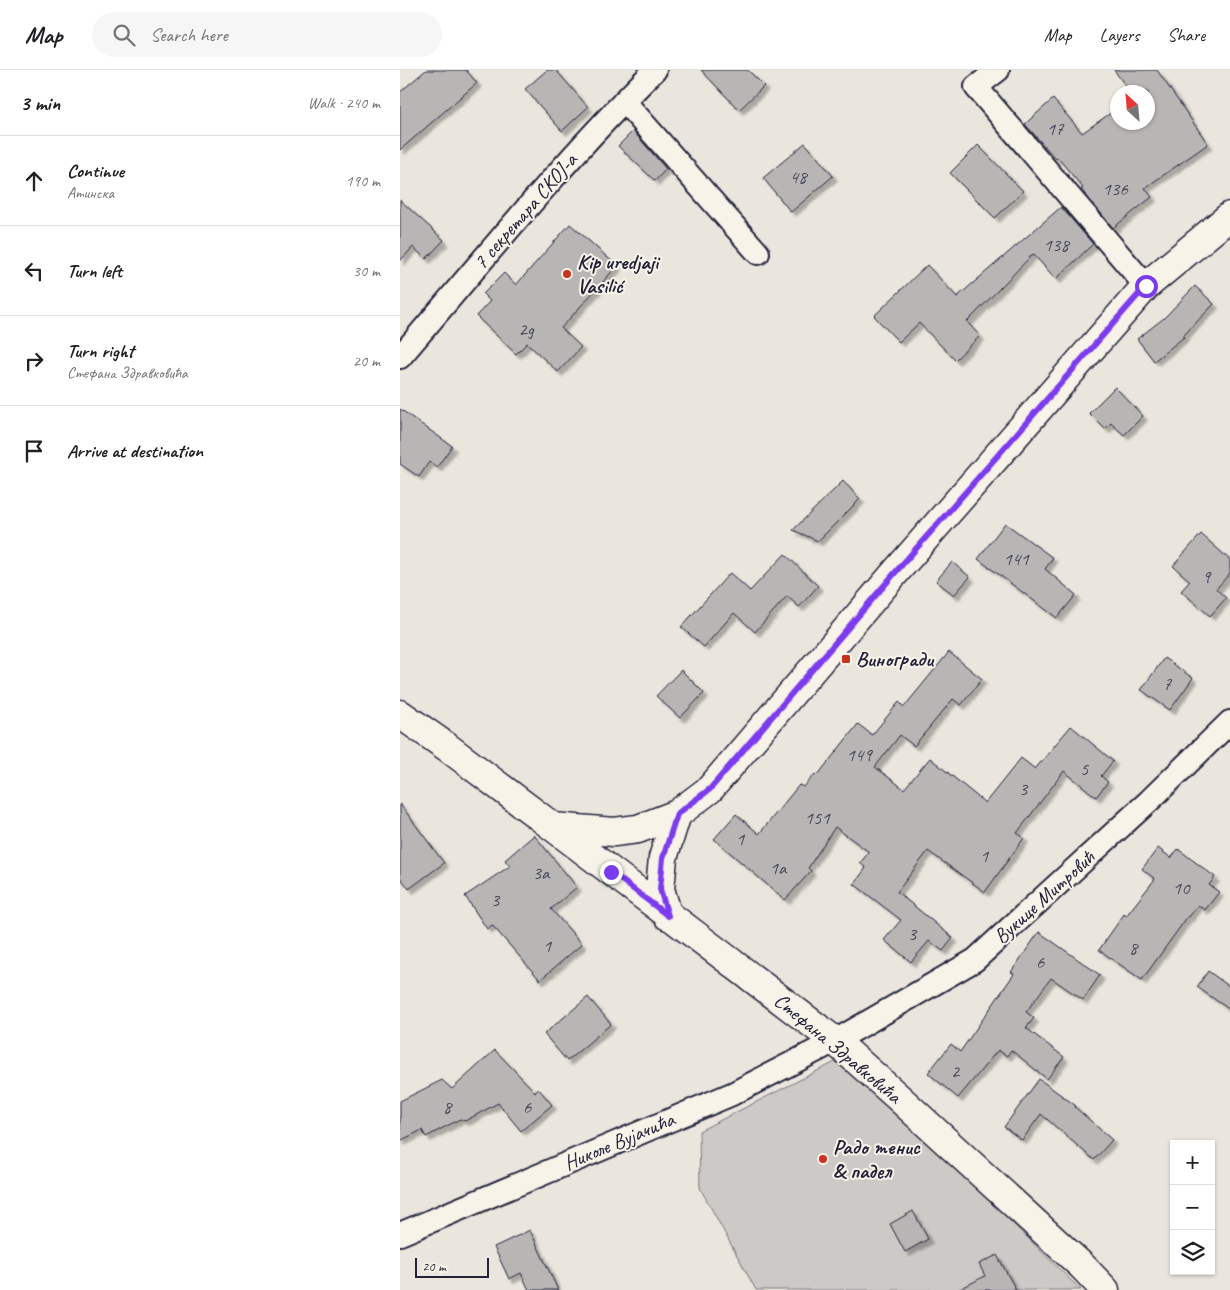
<!DOCTYPE html>
<html lang="en">
<head>
<meta charset="utf-8">
<style>
	body { margin:0; font-family:Caveat,sans-serif; background:#f6f6f6; color:#202124 }
	.controls { position:absolute; right:15px; bottom:15px; display:grid; overflow:hidden; border-radius:0px; box-shadow:0 1px 4px #0004 }
	.controls button { width:45px; height:45px; display:grid; place-items:center; padding:0; border:0; border-bottom:1px solid #e0e0e0; background:#fff; color:#202124; font:25px sans-serif }
	.compass { position:absolute; left:710px; top:15px; width:45px; height:45px; border-radius:50%; background:#fff; box-shadow:0 1px 4px #0004; rotate:334deg }
	.scale { position:absolute; left:15px; bottom:12px; width:74px; box-sizing:border-box; padding-left:5px; border:2px solid #22223b; border-top:0; font-size:14px; line-height:18px; white-space:nowrap; color:#22223b; -webkit-text-stroke:4px #f7f3e8; paint-order:stroke }
	.stop { position:absolute; width:15px; height:15px; margin:-11px; border:4px solid #7c3aed; border-radius:50%; background:#fff }
	.stop.end { background:#7c3aed; border-color:#fff; box-shadow:0 1px 5px #0008 }
	.list { margin:0; padding:0; list-style:none }
	h2 { display:flex; justify-content:space-between; align-items:center; height:65px; margin:0; padding:0 20px; font-size:21px }
	h2 small { font-size:16px; font-weight:400; color:#757577 }
	.list li { display:grid; grid-template-columns:32px 1fr auto; gap:15px; align-items:center; box-sizing:border-box; height:90px; padding:0 20px; border-top:1px solid #e0e0e0 }
	.list b { display:block; font-size:19px; white-space:nowrap }
	.list p { margin:0; font-size:16px; white-space:nowrap; color:#757577 }
	.list em { font-size:16px; font-style:normal; color:#757577 }
	.icon { flex:none; width:28px; height:28px; fill:none; stroke:currentColor; stroke-width:2; stroke-linecap:round; stroke-linejoin:round }
	.map { position:relative; flex:none; width:830px; height:1220px; overflow:hidden }
	header { display:flex; align-items:center; gap:30px; box-sizing:border-box; height:70px; padding:0 25px; background:#fff; border-bottom:1px solid #e0e0e0 }
	header strong { font-size:24px }
	nav { display:flex; gap:28px; margin-inline-start:auto; font-size:18px }
	.search { width:350px; height:45px; background:#f6f6f6; display:flex; align-items:center; gap:12px; box-sizing:border-box; padding:0 18px; border-radius:28px; color:#757577; font-size:19px }
	main { display:flex }
	aside { flex:1; background:#fff }
	.map>svg:first-child { display:block }
	.green { fill:#cdc9c6; stroke:#787680 }
	.building { fill:#b8b6b5; stroke:#22223b; filter:url(#shadow) }
	.lines { fill:none; stroke-linecap:round; stroke-linejoin:round }
	.street-casing { stroke:#22223b; stroke-width:26 }
	.secondary-casing { stroke:#22223b; stroke-width:31 }
	.street { stroke:#f7f3e8; stroke-width:22 }
	.secondary { stroke:#f7f3e8; stroke-width:28 }
	.route { stroke:#7c3aed; stroke-width:6 }
	.poi-dot { fill:#c8321e; stroke:#f7f3e8; stroke-width:2 }
	.labels { text-anchor:middle; dominant-baseline:central; stroke-width:4; stroke-linejoin:round; paint-order:stroke }
	.number-label { font-size:19px; fill:#48475a }
	.street-label { font-size:21px; fill:#22223b; stroke:#f7f3e8 }
	.poi-label { font-size:21px; font-weight:bold; fill:#22223b; stroke:#f7f3e8; text-anchor:start }
</style>
</head>
<body>
<header>
<strong>Map</strong>
<div class="search"><svg class="icon" aria-label="search" viewBox="0 0 24 24"><circle cx="10" cy="10" r="6"/><path d="M15 15l6 6"/></svg>Search here</div>
<nav><a>Map</a><a>Layers</a><a>Share</a></nav>
</header>
<main>
<aside>
<h2>3 min<small>Walk · 240 m</small></h2>
<ul class="list">
<li><svg class="icon" aria-label="ahead" viewBox="0 0 24 24"><path d="M12 20V5M6 11l6-6 6 6"/></svg><div><b>Continue</b><p>Атинска</p></div><em>190 m</em></li>
<li><svg class="icon" aria-label="left" viewBox="0 0 24 24"><path d="M17 20v-9H6M10 6l-5 5 5 5"/></svg><div><b>Turn left</b></div><em>30 m</em></li>
<li><svg class="icon" aria-label="right" viewBox="0 0 24 24"><path d="M7 20v-9h11M14 6l5 5-5 5"/></svg><div><b>Turn right</b><p>Стефана Здравковића</p></div><em>20 m</em></li>
<li><svg class="icon" aria-label="arrive" viewBox="0 0 24 24"><path d="M6 21V4h12l-3 4 3 4H6"/></svg><div><b>Arrive at destination</b></div></li>
</ul>
</aside>
<div class="map">
<svg width="830" height="1220" viewBox="0 0 830 1220">
	<defs>
		<filter id="shadow"><feDropShadow dx="4.5" dy="4.5" stdDeviation="1" flood-color="#0004"/></filter>
	</defs>
	<rect width="100%" height="100%" fill="#eae6de"/>
	<filter id="ink" filterUnits="userSpaceOnUse"><feTurbulence type="fractalNoise" baseFrequency=".02" numOctaves="2"/><feDisplacementMap in="SourceGraphic" scale="10" xChannelSelector="R" yChannelSelector="G"/><feConvolveMatrix kernelMatrix="1 2 1 2 8 2 1 2 1" color-interpolation-filters="sRGB"/></filter>
	<g filter="url(#ink)">
		<path class="green" d="M443,988L681,1220H356L300,1118L299,1061Z"/>
		<path class="building" d="M26,0H66L77,13L0,80V22Z
			M147,0H156L188,37L162,61L125,19Z
			M301,0H348L364,16L339,40Z
			M714,0H757L808,74L745,118L752,127L713,158L681,119L683,118L658,88L656,89L625,54L653,29L682,63L718,38V52H748V22H730Z
			M233,61L266,99L255,111L218,76Z
			M405,73L433,106L391,142L363,108Z
			M578,75L623,121L595,148L550,103Z
			M0,130L44,170L26,189L13,177L0,191Z
			M661,137L693,174L656,209L633,184L567,252L580,266L555,290L519,253L499,272L474,246L527,195L557,227Z
			M170,154L217,196L161,258L181,277L158,302L127,273L116,284L76,246L90,231L83,224L104,203L116,215Z
			M795,216L814,234L783,266L784,267L754,291L737,269L764,248Z
			M715,317L743,346L724,365L711,353L705,359L689,343Z
			M0,339L52,376L37,397L29,392L19,407L0,394Z
			M443,411L460,429L418,471L393,460Z
			M605,453L653,488L645,499L676,525L657,548L578,489Z
			M801,464L830,490V503L816,519L826,528L810,546L781,521L790,511L773,496Z
			M385,484L418,516L399,537L387,526L355,562L334,543L304,577L281,557L330,503L350,521Z
			M552,492L570,507L554,525L536,511Z
			M549,582L582,609L561,635L553,629L514,676L500,665L475,697L504,719L530,688L585,733L621,688L635,699L671,656L713,691L701,706L708,712L696,727L664,701L617,763L624,768L585,822L528,781L497,822L553,868L543,881L529,871L511,892L484,870L501,850L454,814L466,798L460,793L469,782L435,757L408,798L411,801L385,830L314,769L336,744L359,764L399,715L404,717L415,704L417,706L458,654L472,665L499,632L504,637Z
			M764,588L793,608L770,640L741,620Z
			M281,600L304,623L280,648L256,626Z
			M0,734L44,793L9,819L0,807Z
			M134,765L177,817L151,839L182,874L140,910L92,855L87,859L65,826L110,796L105,790Z
			M758,778L771,788L778,779L815,807L809,815L819,822L805,840L798,835L789,847L788,846L742,910L699,880L724,844L726,846L755,809L742,799Z
			M639,862L700,905L683,930L651,908L626,942L634,948L626,958L664,987L647,1009L611,980L607,986L598,980L558,1028L528,1003L551,974L560,982L614,904L611,902Z
			M808,901L830,917V940L797,917Z
			M188,927L211,954L167,991L144,964Z
			M95,980L135,1022L139,1019L152,1035L121,1061L98,1033L65,1051L60,1049L26,1067L22,1060L0,1071V1031L42,1010L52,1019Z
			M639,1009L676,1036L675,1037L712,1070L694,1090L641,1044L622,1070L604,1057Z
			M513,1141L528,1169L505,1182L490,1154Z
			M130,1160L158,1220H129L121,1203L109,1209L94,1177Z
			M597,1185L616,1220H558L585,1206L579,1194Z"/>
		<g class="lines">
			<defs>
				<path id="street" d="M598,0L576,17L746,216
					M224,31L358,183
					M0,287C83,190 164,90 255,0
					M0,1164L332,1024L435,971L575,890L750,730L830,652"/>
				<path id="secondary" d="M0,644L47,677L153,757L435,971L499,1028L682,1196L705,1220
					M153,757L214,762L238,759L277,744L310,719L500,497L746,216L830,146
					M268,846L260,819L263,788L277,744"/>
			</defs>
			<use href="#street" class="street-casing"/>
			<use href="#secondary" class="secondary-casing"/>
			<use href="#street" class="street"/>
			<use href="#secondary" class="secondary"/>
		</g>
	</g>
	<g class="lines" filter="url(#ink)">
		<path class="route" d="M211,802L268,846L260,819L263,788L277,744L310,719L500,497L746,216"/>
	</g>
	<g class="poi-dot">
		<circle cx="167" cy="204" r="5"/>
		<rect x="441" y="584" width="10" height="10" rx="2.5"/>
		<circle cx="423" cy="1089" r="5"/>
	</g>
	<g class="labels">
		<g class="number-label">
			<text x="655" y="59">17</text>
			<text x="398" y="107">48</text>
			<text x="715" y="119">136</text>
			<text x="656" y="175">138</text>
			<text x="126" y="259">2g</text>
			<text x="616" y="489">141</text>
			<text x="806" y="507">9</text>
			<text x="767" y="614">7</text>
			<text x="459" y="685">149</text>
			<text x="684" y="699">5</text>
			<text x="623" y="719">3</text>
			<text x="417" y="748">151</text>
			<text x="340" y="769">1</text>
			<text x="584" y="786">1</text>
			<text x="378" y="798">1a</text>
			<text x="141" y="803">3a</text>
			<text x="781" y="818">10</text>
			<text x="95" y="830">3</text>
			<text x="512" y="864">3</text>
			<text x="147" y="876">1</text>
			<text x="733" y="878">8</text>
			<text x="640" y="892">6</text>
			<text x="555" y="1001">2</text>
			<text x="47" y="1037">8</text>
			<text x="127" y="1037">6</text>
		</g>
		<g class="street-label">
			<text transform="translate(125 141) rotate(-49)">7 секретара СКОЈ-а</text>
			<text transform="translate(644 827) rotate(-42)">Вукице Митровић</text>
			<text transform="translate(438 978) rotate(40)">Стефана Здравковића</text>
			<text transform="translate(219 1071) rotate(-23)">Николе Вујачића</text>
		</g>
		<g class="poi-label">
			<text x="177" y="192">Kip uredjaji<tspan x="177" dy="24">Vasilić</tspan></text>
			<text x="456" y="589">Виногради</text>
			<text x="433" y="1077">Радо тенис<tspan x="433" dy="24">&amp; падел</tspan></text>
		</g>
	</g>
</svg>
<div class="controls">
<button>+</button>
<button>−</button>
<button><svg class="icon" aria-label="layers" viewBox="0 0 24 24"><path d="M12 4l9 5-9 5-9-5zM3 14l9 5 9-5"/></svg></button>
</div>
<svg class="compass" viewBox="-18 -18 36 36"><path d="M0-13l5 13h-10z" fill="#e53935"/><path d="M0 13l5-13h-10z" fill="#757577"/></svg>
<div class="scale">20 m</div>
<div class="stop" style="left:746px;top:216px"></div>
<div class="stop end" style="left:211px;top:802px"></div>
</div>
</main>
</body>
</html>
